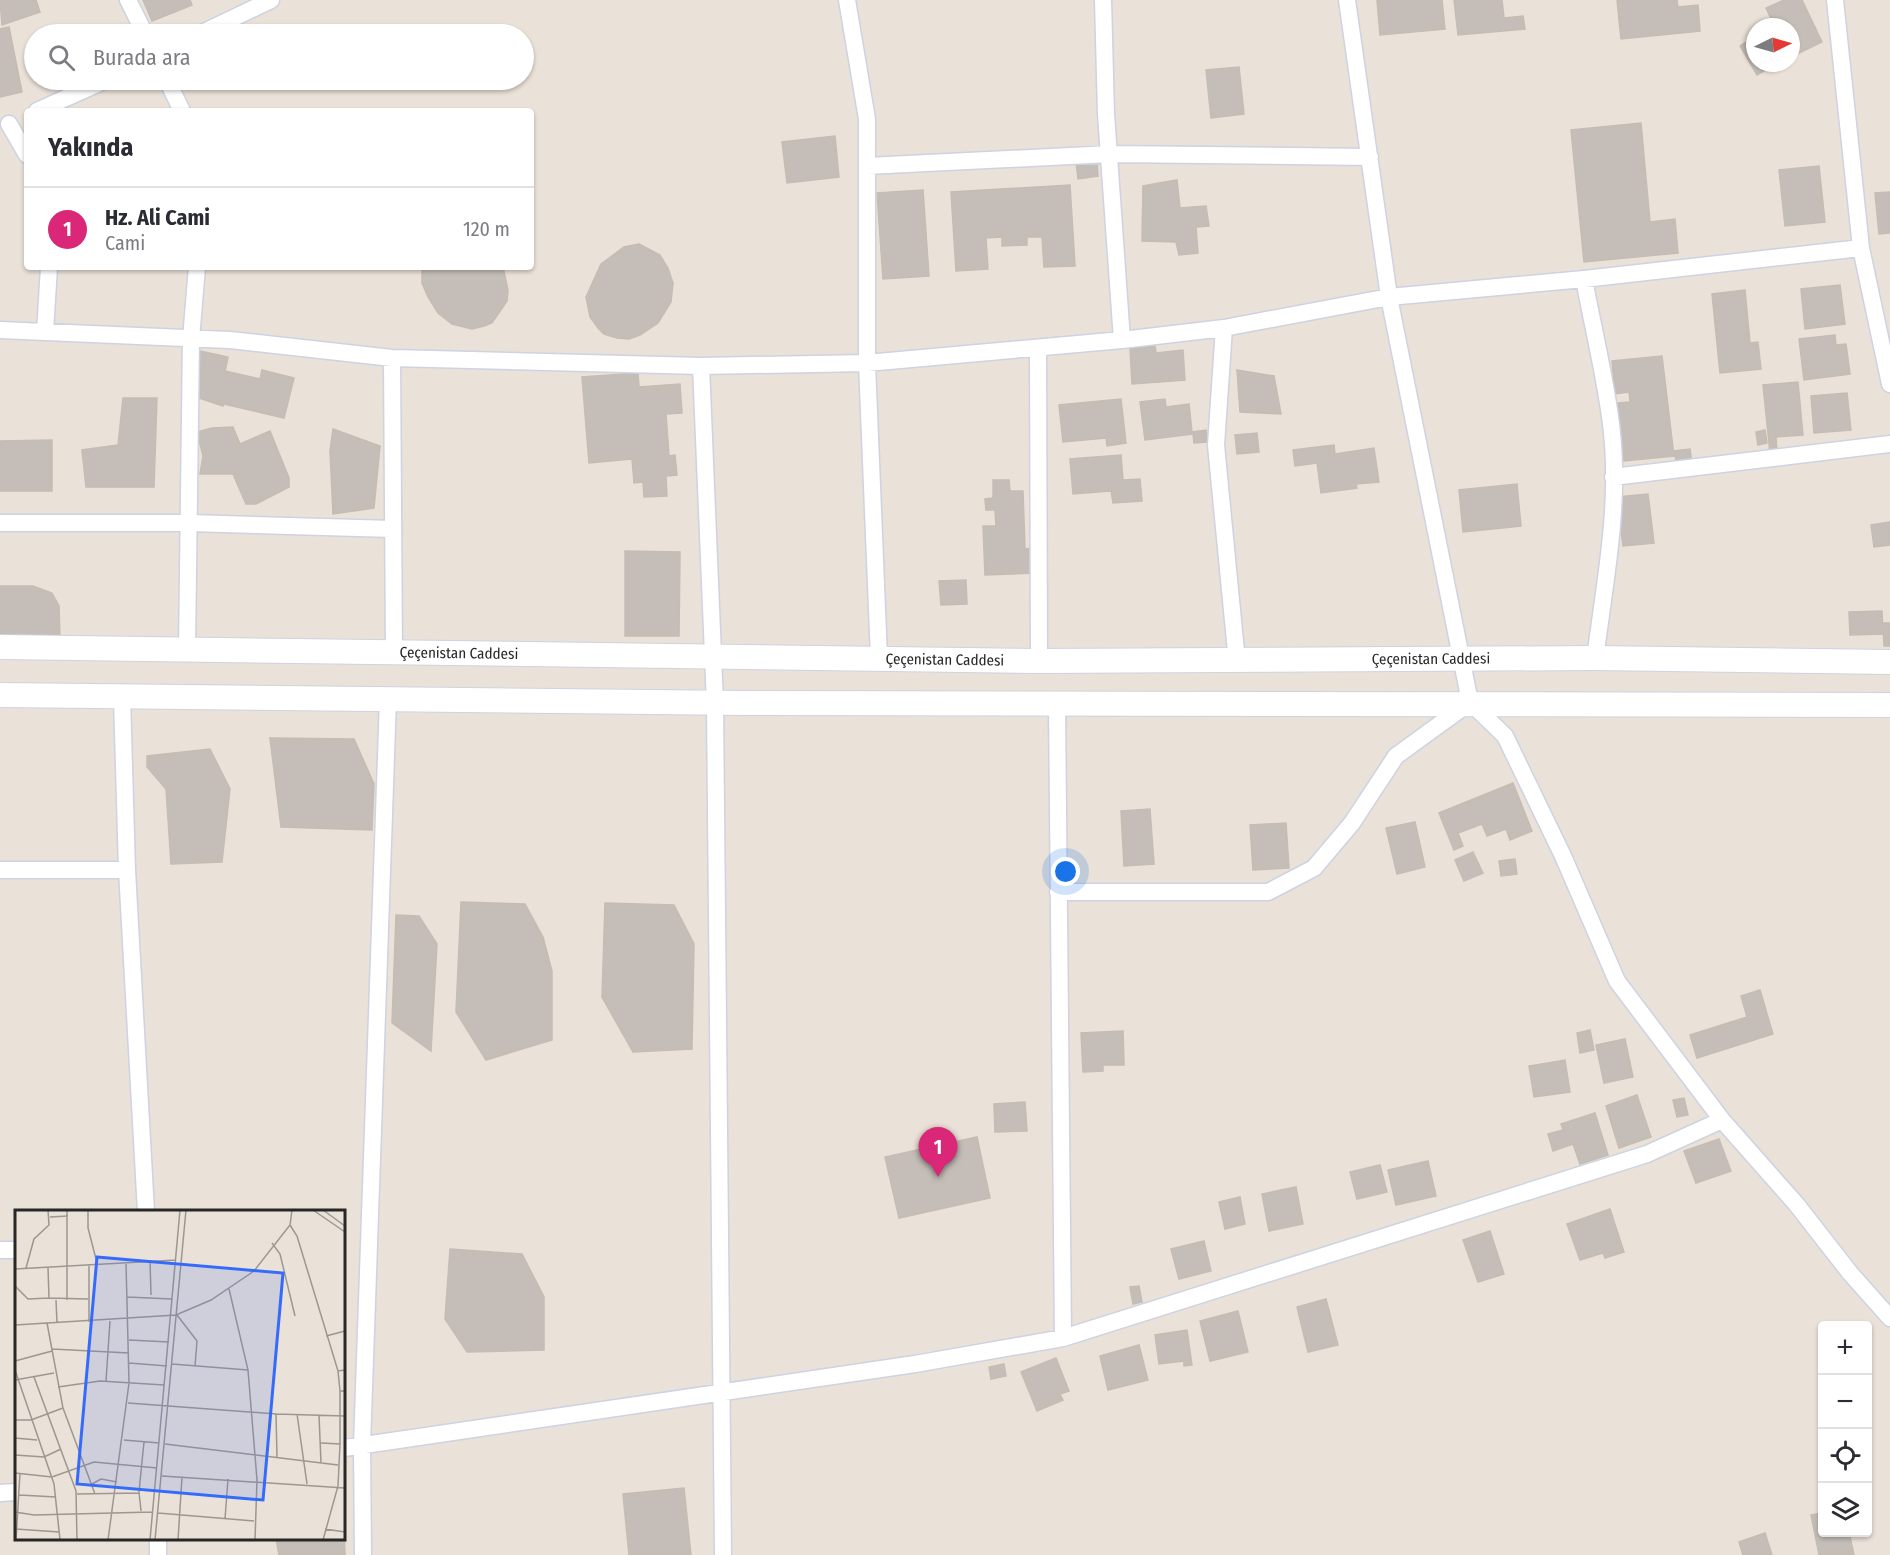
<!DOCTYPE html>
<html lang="tr">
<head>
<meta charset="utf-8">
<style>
	body { margin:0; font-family:"Fira Sans Condensed",sans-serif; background:#f7f7f7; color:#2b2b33 }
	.controls { position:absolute; right:18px; bottom:18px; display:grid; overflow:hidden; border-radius:6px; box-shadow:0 2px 4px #0004 }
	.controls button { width:54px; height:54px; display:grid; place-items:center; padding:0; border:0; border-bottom:2px solid #e1e1e2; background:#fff; color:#2b2b33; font:30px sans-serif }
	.compass { position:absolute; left:1746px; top:18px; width:54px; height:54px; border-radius:50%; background:#fff; box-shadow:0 2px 4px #0004; rotate:85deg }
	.you { position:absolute; left:1066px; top:872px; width:21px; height:21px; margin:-15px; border:4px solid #fff; border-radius:50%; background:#1a73e8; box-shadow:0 0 0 9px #1a73e833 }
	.badge { display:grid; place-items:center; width:39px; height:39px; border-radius:50%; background:#db2777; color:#fff; font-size:20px; font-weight:700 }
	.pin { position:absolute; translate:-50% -50px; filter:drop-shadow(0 2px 3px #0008) }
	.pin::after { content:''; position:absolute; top:32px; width:21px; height:18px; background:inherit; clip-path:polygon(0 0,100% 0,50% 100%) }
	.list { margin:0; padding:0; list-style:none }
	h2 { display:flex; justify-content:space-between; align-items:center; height:78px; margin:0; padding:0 24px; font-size:26px }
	h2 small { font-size:20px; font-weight:400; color:#7c7c81 }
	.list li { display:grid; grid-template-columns:39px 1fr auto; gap:18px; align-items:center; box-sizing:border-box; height:84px; padding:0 24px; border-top:2px solid #e1e1e2 }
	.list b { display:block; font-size:22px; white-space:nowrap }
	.list p { margin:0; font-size:20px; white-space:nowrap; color:#7c7c81 }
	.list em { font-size:20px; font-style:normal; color:#7c7c81 }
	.icon { flex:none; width:33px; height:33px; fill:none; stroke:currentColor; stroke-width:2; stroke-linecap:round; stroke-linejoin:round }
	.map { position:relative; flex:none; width:1890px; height:1555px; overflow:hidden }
	.search { position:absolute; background:#fff; box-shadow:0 2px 4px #0004; left:24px; top:24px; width:510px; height:66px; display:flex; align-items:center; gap:15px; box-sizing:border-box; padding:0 21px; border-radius:33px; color:#7c7c81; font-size:22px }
	.panel { position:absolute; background:#fff; box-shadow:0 2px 4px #0004; left:24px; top:108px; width:510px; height:162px; border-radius:6px }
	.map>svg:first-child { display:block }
	.building { fill:#c5beb8; stroke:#c5bcb2; stroke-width:1.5 }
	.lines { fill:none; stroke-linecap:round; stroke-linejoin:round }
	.minor-casing { stroke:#cdd3e1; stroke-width:19 }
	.secondary-casing { stroke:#cdd3e1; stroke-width:26 }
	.minor { stroke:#fff; stroke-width:16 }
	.secondary { stroke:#fff; stroke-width:24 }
	.labels { text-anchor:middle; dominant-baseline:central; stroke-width:6; stroke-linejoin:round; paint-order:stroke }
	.street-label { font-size:15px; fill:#272727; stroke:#fff }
	.inset-road { fill:none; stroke:#9c9791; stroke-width:1.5 }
	.view { fill:#356bfa; fill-opacity:0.15; stroke:#356bfa; stroke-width:3 }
	.inset-edge { fill:none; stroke:#272727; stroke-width:3 }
</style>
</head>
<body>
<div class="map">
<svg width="1890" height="1555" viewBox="0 0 1890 1555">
	<rect width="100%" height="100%" fill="#eae1d8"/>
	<path class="building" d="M0,0H36L40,12L2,25Z
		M143,0H190L192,5L152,21Z
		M1377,0H1442L1445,29L1380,35Z
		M1454,0H1502L1504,18L1523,16L1525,29L1458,35Z
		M1617,0H1677L1678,7L1698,5L1700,31L1621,39Z
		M1784,0H1802L1822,42L1791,57V27H1775L1766,8Z
		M9,27L22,92L0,97V29Z
		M1754,37L1755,63H1769L1771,67L1757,75L1740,46Z
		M1239,67L1244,114L1211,118L1206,70Z
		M1641,123L1650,222L1675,219L1678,253L1584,262L1571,130Z
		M835,136L839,177L787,183L782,142Z
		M1097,160L1098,176L1078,179L1076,162Z
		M1819,166L1825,222L1785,226L1779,170Z
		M1177,180L1180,208L1206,206L1209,226L1196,227L1198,253L1179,255L1176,242L1142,241L1143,186Z
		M1070,185L1075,266L1044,267L1042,237H1027V245L1002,246V237L986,238L988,269L956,271L951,192Z
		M923,190L929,276L883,279L877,193Z
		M1890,192V233L1879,234L1875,193Z
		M639,244L660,255L668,268L673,283L671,302L658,323L640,335L629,339L617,338L604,334L598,328L590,317L586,297L601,264L624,247Z
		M422,267H503L508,290L507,301L492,323L484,326L472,329L452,324L438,313L428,297L422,283Z
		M1840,285L1845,324L1805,329L1801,289Z
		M1745,290L1750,343L1758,342L1761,369L1720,373L1712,294Z
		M1835,335L1836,345L1846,344L1850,374L1804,380L1799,339Z
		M1155,346L1156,353L1183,350L1185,380L1132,384L1130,348Z
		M200,351L228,357L225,371L260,379L262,370L294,378L284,418L224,404L223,406L199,398Z
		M1662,356L1674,456L1624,461L1618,403L1630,402L1629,392L1615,394L1612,361Z
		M1237,370L1274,376L1281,414L1240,412Z
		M638,373L639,387L680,384L682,413L666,414L669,456L675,455L677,475L666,476L667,496L644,497L643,482L634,483L632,459L589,463L582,377Z
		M1798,382L1803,435L1776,437L1777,452L1770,453L1763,385Z
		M1847,393L1851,430L1814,433L1811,396Z
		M123,398H157L154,487H86L82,450L118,445Z
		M1121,399L1126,443L1107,446L1106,438L1063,442L1059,405Z
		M1165,399L1166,407L1189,404L1192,432L1206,430L1207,442L1194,443L1193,434L1145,440L1140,402Z
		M233,427L240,444L270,431L289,478V487L256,504H246L233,474H200L203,456L197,432L212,428Z
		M333,429L380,446L374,508L333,514L330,451Z
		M1765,430L1767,443L1758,445L1756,432Z
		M1257,433L1259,452L1237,454L1235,435Z
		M52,440V491H0V441Z
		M1334,445L1335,454L1374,448L1379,482L1356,484L1357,488L1321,493L1317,463L1295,466L1293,450Z
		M1690,449L1692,463L1677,465L1674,451Z
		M1121,455L1123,480L1140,479L1142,501L1113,503L1111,491L1073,494L1070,459Z
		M993,480H1009L1010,491H1023L1025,549L1033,548L1034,573L985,575L983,526H996L995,510H986L985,499L993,498Z
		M1517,484L1521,526L1463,532L1459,490Z
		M1648,494L1654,543L1623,546L1617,497Z
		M1890,522V545L1874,547L1871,525Z
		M625,551L680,552L679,636H625Z
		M966,580L967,604L941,605L939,581Z
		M0,586H33L52,593L59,606L60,640L0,638Z
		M1882,611L1883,634L1850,635L1849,612Z
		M1883,623H1890V646H1884Z
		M270,738L354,739L374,784L372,830L281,827Z
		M210,749L230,789L222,862L171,864L166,789L147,767V756Z
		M1513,783L1532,831L1510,840L1506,829L1487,836L1482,824L1458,833L1463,846L1454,850L1439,813Z
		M1150,809L1154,864L1124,866L1121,811Z
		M1415,822L1425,867L1397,874L1386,828Z
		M1286,823L1289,868L1253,870L1250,825Z
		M1473,852L1483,873L1464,881L1455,860Z
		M1515,859L1517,874L1501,876L1499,861Z
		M461,902L525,904L543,937L552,971V1040L486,1060L456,1012Z
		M605,903L674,905L694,944L692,1049L633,1052L602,997Z
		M396,915L419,916L437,944L431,1051L392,1023Z
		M1760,990L1773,1034L1697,1058L1690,1035L1747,1017L1741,996Z
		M1590,1030L1594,1050L1580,1053L1577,1033Z
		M1123,1031L1124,1065H1103V1071L1083,1072L1081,1033Z
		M1625,1039L1633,1077L1604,1083L1596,1045Z
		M1565,1060L1570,1092L1534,1097L1529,1066Z
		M1637,1095L1651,1137L1619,1148L1606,1106Z
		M1684,1098L1688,1115L1677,1117L1673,1100Z
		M1025,1102L1027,1131L995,1132L994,1104Z
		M1595,1113L1608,1155L1580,1164L1573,1144L1553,1151L1548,1134L1563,1130L1561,1124Z
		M977,1137L990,1198L899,1218L885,1157Z
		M1719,1139L1731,1171L1696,1183L1684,1151Z
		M1428,1161L1436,1196L1396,1205L1388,1170Z
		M1380,1165L1387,1192L1357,1199L1350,1172Z
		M1296,1187L1303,1224L1269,1231L1262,1194Z
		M1240,1197L1245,1224L1225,1229L1219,1202Z
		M1610,1209L1624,1252L1605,1258L1603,1253L1580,1260L1567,1224Z
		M1490,1231L1504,1274L1478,1282L1463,1240Z
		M1204,1241L1211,1271L1179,1279L1171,1249Z
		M450,1249L522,1254L544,1297V1350L467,1352L445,1319Z
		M1139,1286L1142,1302L1133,1304L1130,1287Z
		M1326,1299L1338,1345L1308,1352L1297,1307Z
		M1238,1311L1248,1352L1210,1361L1200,1321Z
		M1187,1330L1192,1365L1184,1366V1361L1159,1364L1155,1335Z
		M1139,1345L1148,1380L1108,1390L1100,1356Z
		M1056,1358L1069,1391L1060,1394L1063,1400L1037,1411L1021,1372Z
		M1004,1364L1006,1376L991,1379L989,1367Z
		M684,1488L691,1555H629L623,1494Z
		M1822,1513V1532H1849L1854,1555H1819L1811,1515Z
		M344,1527L345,1555H279L276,1538H344Z
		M1765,1533L1772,1555H1743L1739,1542Z"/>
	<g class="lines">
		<defs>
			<path id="minor" d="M128,0L145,34
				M847,0L867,119V363L879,658
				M1103,0L1106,114L1122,340
				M1347,0L1389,297L1470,702L1505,736L1563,856L1617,981L1722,1120L1797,1205L1850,1273L1890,1318
				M1835,0L1861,248L1890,384
				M200,34L271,0
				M167,80L182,111
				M37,111L106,80
				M9,124L27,155
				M867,166L1110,154L1370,157
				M1584,279C1593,328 1605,376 1611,424C1621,502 1605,581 1595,658
				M1224,328L1216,445L1237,662
				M0,330L230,340L392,358L701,366L867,363L1122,340L1224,328L1389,297L1584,279L1861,248
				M45,332L49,267
				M1038,348L1039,661
				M392,358L394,652
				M701,366L715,703L723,1555
				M1613,477L1890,444
				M0,523H189L393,529
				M187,649L191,339L197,267
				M122,697L127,870L146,1212
				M1057,704L1063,1338
				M0,870H127
				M1058,892H1268L1314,868L1352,823L1396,756L1469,703
				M0,1250H16
				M344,1448L915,1364L1063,1338L1647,1154L1722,1120
				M0,1493L16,1492
				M158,1538V1555
				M363,1555L362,1445L388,699"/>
			<g id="secondary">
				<path id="s1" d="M0,647L1039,661L1595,658L1890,662"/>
				<path d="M0,695L745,703L1890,705"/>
			</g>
		</defs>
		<use href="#minor" class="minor-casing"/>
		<use href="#secondary" class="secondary-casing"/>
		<use href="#minor" class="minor"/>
		<use href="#secondary" class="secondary"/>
	</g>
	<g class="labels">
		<g class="street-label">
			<text stroke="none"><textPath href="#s1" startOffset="459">Çeçenistan Caddesi</textPath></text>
			<text stroke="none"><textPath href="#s1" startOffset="945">Çeçenistan Caddesi</textPath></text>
			<text stroke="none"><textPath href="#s1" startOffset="1431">Çeçenistan Caddesi</textPath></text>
		</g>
	</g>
	<g transform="translate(15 1210)">
		<rect width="330" height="330" fill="#eae1d8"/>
		<path class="inset-road" d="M52,0V90M73,0V18L82,53M298,0L330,22M308,0L330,16M35,7L53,6M275,15L282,26L323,161L330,160M257,33L265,44L280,106M135,50L136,85M33,57L34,88L73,89M11,58L19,29L34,15L33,0M0,59L161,50M0,76L13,89L34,88M214,79L233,160L242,270L240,330M112,87L157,89M41,90L42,113M162,105L182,131L180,156M74,112V54M0,115L161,105L196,90L239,61L275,15L277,0M311,126L330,121M114,130L154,132M37,139L114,143M0,151L37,141M114,153L152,156M157,154L233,160M0,160L39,274L45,330M323,161L325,181H330M19,167L61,281L62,330M0,170L39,163M91,171L95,111M43,177L85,171L149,175M113,193L261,204L262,247M48,198L80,284M261,204L330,206M282,204L292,274M304,205L306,253M0,210H16L48,198L32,113M0,228L22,230M109,230L144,233M306,233L325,234L323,276L308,330M150,234L323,255M325,234V181M0,245L29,247L46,239M0,263L37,267L79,252L142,258M147,266L330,278M77,274L86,269L102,272M62,284L124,283M4,285L41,287M126,301L124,282L129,232M0,302L19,305L137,302M143,303L239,311M210,309L213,269M1,319L44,322M310,319L330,322M1,330L5,263M93,330L114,173L111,53M135,330L165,0M140,330L171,0M163,330L167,267"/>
		<path class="view" d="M82,47L268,63L248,290L62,274Z"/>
		<rect width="330" height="330" class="inset-edge"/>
	</g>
</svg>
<div class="controls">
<button>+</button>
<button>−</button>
<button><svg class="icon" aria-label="locate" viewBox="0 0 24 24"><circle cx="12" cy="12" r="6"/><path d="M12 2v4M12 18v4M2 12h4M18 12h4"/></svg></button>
<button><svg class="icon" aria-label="layers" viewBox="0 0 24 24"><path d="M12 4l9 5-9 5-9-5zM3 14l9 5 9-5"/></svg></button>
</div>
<svg class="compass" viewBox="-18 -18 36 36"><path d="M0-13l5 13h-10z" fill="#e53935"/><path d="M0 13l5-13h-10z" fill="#7c7c81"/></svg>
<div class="you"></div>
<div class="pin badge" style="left:938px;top:1177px">1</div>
<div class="search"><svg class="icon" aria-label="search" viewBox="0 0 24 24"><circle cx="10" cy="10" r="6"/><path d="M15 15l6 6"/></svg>Burada ara</div>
<section class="panel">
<h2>Yakında<small></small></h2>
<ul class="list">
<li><span class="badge">1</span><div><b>Hz. Ali Cami</b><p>Cami</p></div><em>120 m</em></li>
</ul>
</section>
</div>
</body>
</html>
